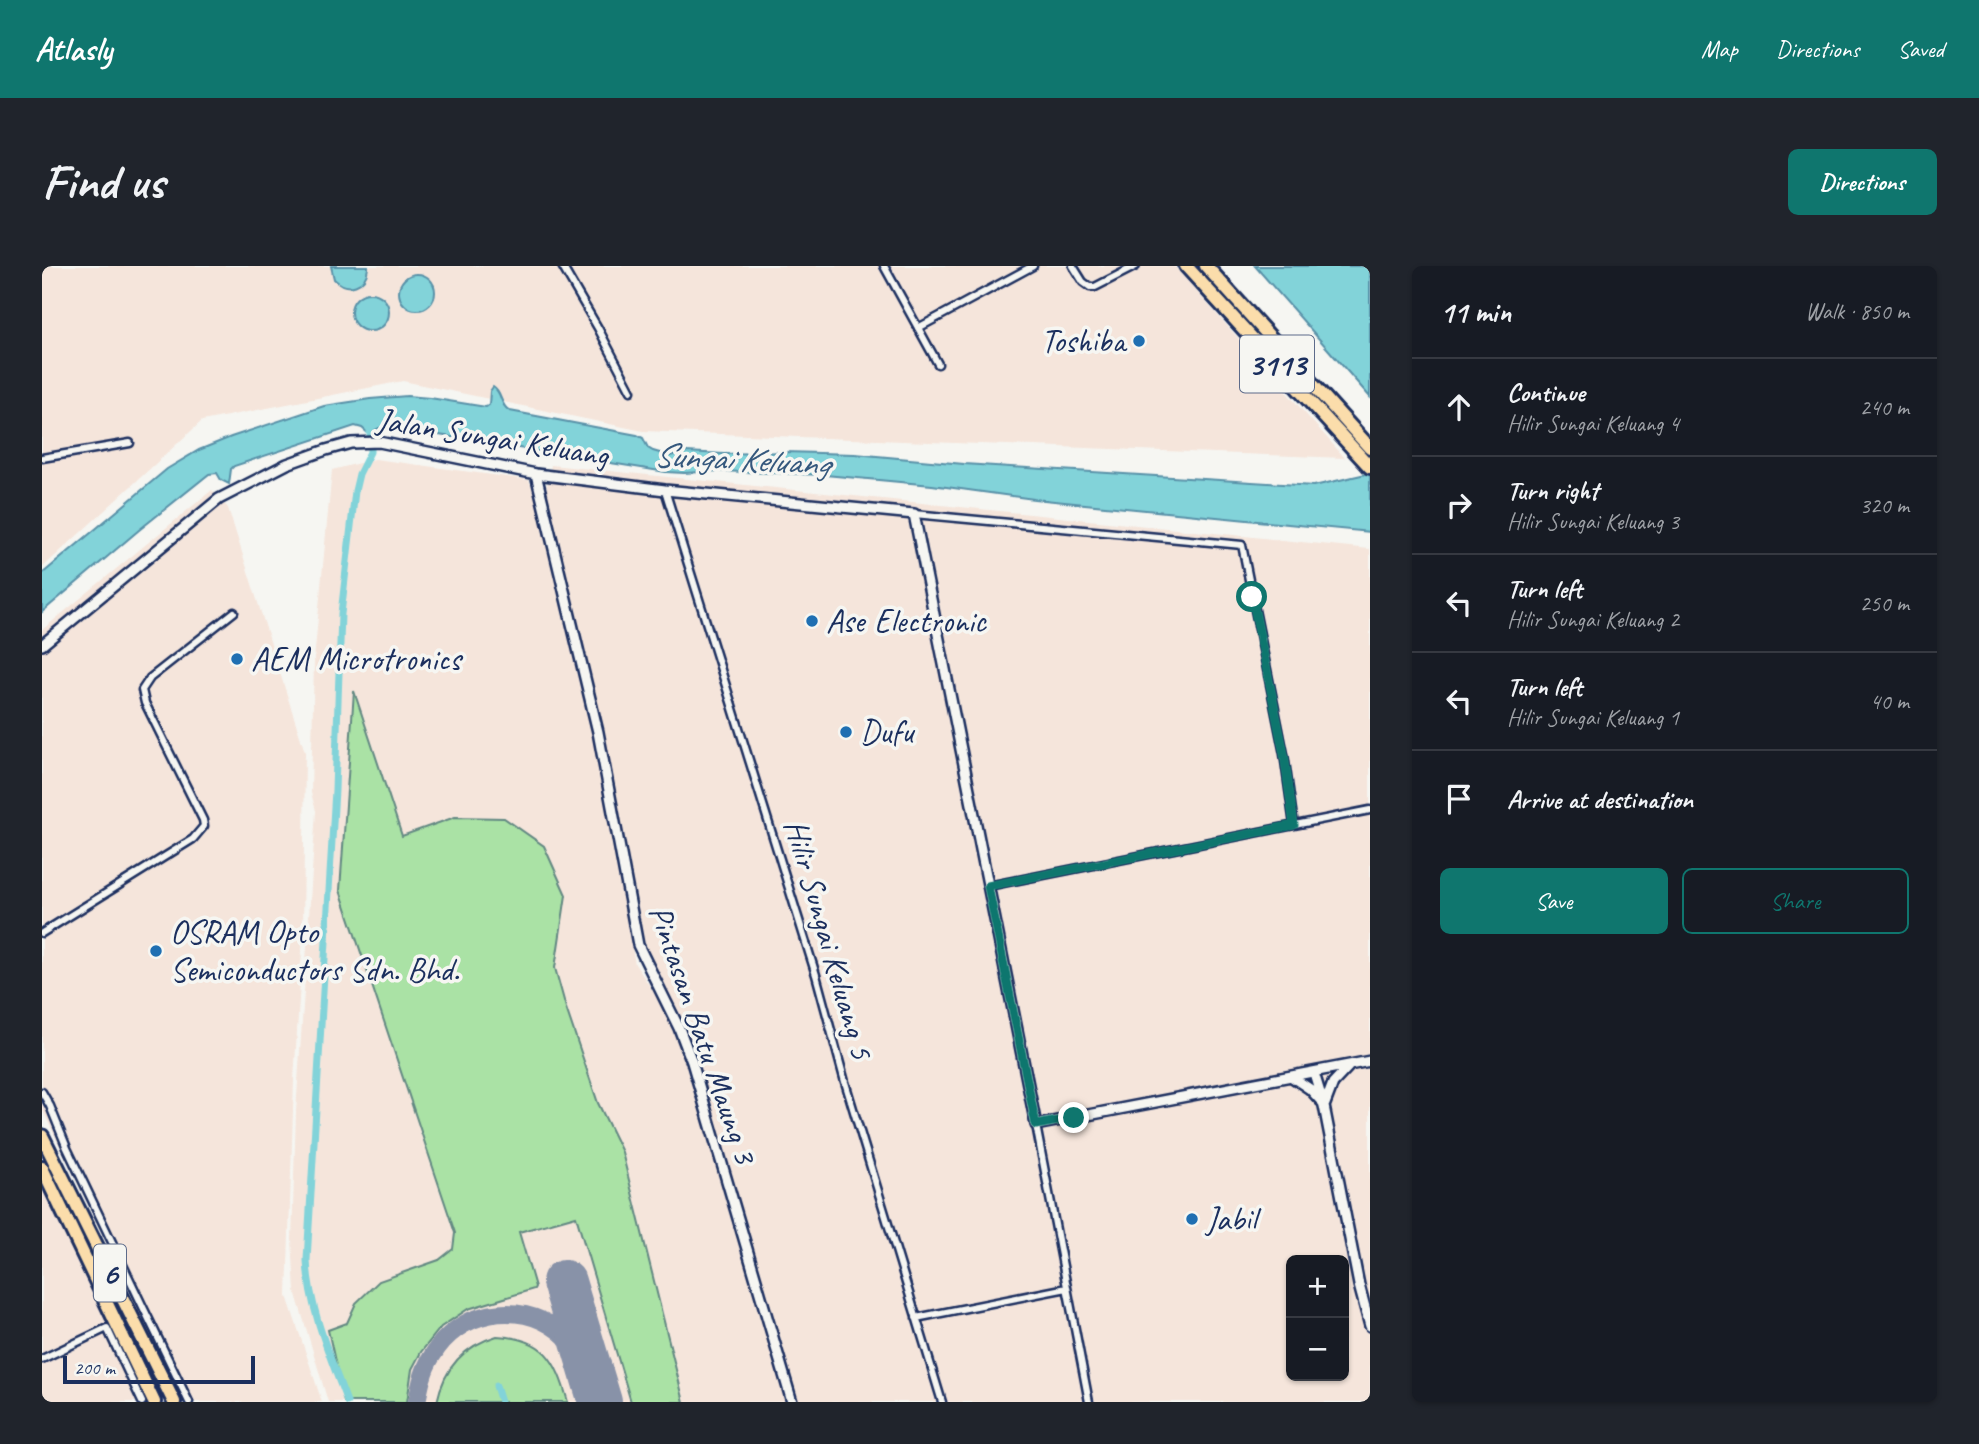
<!DOCTYPE html>
<html lang="en">
<head>
<meta charset="utf-8">
<style>
	body { margin:0; font-family:Caveat,sans-serif; background:#20242c; color:#f1f3f6 }
	.controls { position:absolute; right:21px; bottom:21px; display:grid; overflow:hidden; border-radius:10px; box-shadow:0 2px 5px #0004 }
	.controls button { width:63px; height:63px; display:grid; place-items:center; padding:0; border:0; border-bottom:2px solid #363941; background:#171b24; color:#f1f3f6; font:35px sans-serif }
	.scale { position:absolute; left:21px; bottom:18px; width:192px; box-sizing:border-box; padding-left:7px; border:4px solid #1b2f5e; border-top:0; font-size:19px; line-height:24px; white-space:nowrap; color:#1b2f5e; -webkit-text-stroke:5px #f6f6f2; paint-order:stroke }
	.stop { position:absolute; width:21px; height:21px; margin:-16px; border:5px solid #0f766e; border-radius:50%; background:#fff }
	.stop.end { background:#0f766e; border-color:#fff; box-shadow:0 2px 7px #0008 }
	.list { margin:0; padding:0; list-style:none }
	h2 { display:flex; justify-content:space-between; align-items:center; height:91px; margin:0; padding:0 28px; font-size:30px }
	h2 small { font-size:23px; font-weight:400; color:#9ea1a6 }
	.list li { display:grid; grid-template-columns:46px 1fr auto; gap:21px; align-items:center; box-sizing:border-box; height:98px; padding:0 28px; border-top:2px solid #363941 }
	.list b { display:block; font-size:26px; white-space:nowrap }
	.list p { margin:0; font-size:23px; white-space:nowrap; color:#9ea1a6 }
	.list em { font-size:23px; font-style:normal; color:#9ea1a6 }
	.actions { display:flex; gap:14px; padding:21px 28px }
	.actions a { flex:1; padding:16px 0; border:2px solid #0f766e; border-radius:10px; text-align:center; font-size:24px; color:#0f766e }
	.actions .main { background:#0f766e; color:#fff }
	.icon { flex:none; width:38px; height:38px; fill:none; stroke:currentColor; stroke-width:2; stroke-linecap:round; stroke-linejoin:round }
	.map { position:relative; flex:none; width:1328px; height:1136px; overflow:hidden; border-radius:10px }
	header { display:flex; align-items:center; gap:42px; box-sizing:border-box; height:98px; padding:0 35px; background:#0f766e; color:#fff }
	header strong { font-size:33px }
	nav { display:flex; gap:38px; margin-inline-start:auto; font-size:24px }
	.intro { display:flex; align-items:center; justify-content:space-between; box-sizing:border-box; height:168px; padding:0 42px }
	h1 { margin:0; font-size:49px }
	.button { padding:18px 32px; border-radius:10px; background:#0f766e; color:#fff; font-size:24px; font-weight:700 }
	main { display:flex; gap:42px; padding:0 42px }
	aside { flex:1; background:#171b24; border-radius:10px; box-shadow:0 2px 5px #0004 }
	.map>svg:first-child { display:block }
	.built { fill:#f5e5db; fill-rule:evenodd }
	.green { fill:#aae2a5; stroke:#628882; stroke-width:2 }
	.water { fill:#82d3d9; stroke:#5991a8; stroke-width:2 }
	.lines { fill:none; stroke-linecap:round; stroke-linejoin:round }
	.canal { stroke:#82d3d9; stroke-width:7 }
	.taxiway { stroke:#8892a8; stroke-width:18 }
	.runway { stroke:#8892a8; stroke-width:44 }
	.street-casing { stroke:#1b2f5e; stroke-width:11 }
	.secondary-casing { stroke:#1b2f5e; stroke-width:14 }
	.highway-casing { stroke:#1b2f5e; stroke-width:18 }
	.street { stroke:#f6f6f2; stroke-width:6 }
	.secondary { stroke:#f6f6f2; stroke-width:9 }
	.highway { stroke:#fbddab; stroke-width:12 }
	.route { stroke:#0f766e; stroke-width:9 }
	.poi-dot { fill:#1f6fb2; stroke:#f6f6f2; stroke-width:2.5 }
	.labels { text-anchor:middle; dominant-baseline:central; stroke-width:7; stroke-linejoin:round; paint-order:stroke }
	.shield { fill:#f6f6f2; stroke:#5d6b8a; stroke-width:2 }
	.shield-label { font-size:32px; font-weight:bold; fill:#1b2f5e }
	.poi-label { font-size:33px; fill:#1b2f5e; stroke:#f6f6f2; text-anchor:start }
	.street-label { font-size:33px; fill:#1b2f5e; stroke:#f6f6f2 }
	.water-label { font-size:35px; font-style:italic; fill:#35587d; stroke:#f6f6f2 }
</style>
</head>
<body>
<header>
<strong>Atlasly</strong>
<nav><a>Map</a><a>Directions</a><a>Saved</a></nav>
</header>
<div class="intro"><h1>Find us</h1><a class="button">Directions</a></div>
<main>
<div class="map">
<svg width="1328" height="1136" viewBox="0 0 1328 1136">
	<rect width="100%" height="100%" fill="#f6f6f2"/>
	<filter id="ink" filterUnits="userSpaceOnUse"><feTurbulence type="fractalNoise" baseFrequency=".0143" numOctaves="2"/><feDisplacementMap in="SourceGraphic" scale="14" xChannelSelector="R" yChannelSelector="G"/><feConvolveMatrix kernelMatrix="1 2 1 2 8 2 1 2 1" color-interpolation-filters="sRGB"/></filter>
	<g filter="url(#ink)">
		<path class="built" d="M0,0H1132L1303,192L601,165L361,115L160,155L0,302Z
			M333,193L487,214L500,244L552,469L593,698L622,741L638,776L658,834L746,1136H286L253,1025L250,973L254,846L274,545L269,527L272,394L290,204Z
			M509,199L1328,283V1136H756L647,767L606,692L503,229ZM1249,994H1302V1110H1249Z
			M170,224L186,242L263,486L261,668L252,814L245,1030L280,1136H140L0,843V364Z
			M0,913L107,1136H0Z"/>
		<path class="green" d="M312,425L360,570L413,551L462,552L502,580L524,629L513,702L524,742L556,837L580,886L642,1136H589L534,950L477,966L493,1021L492,1023L426,1043L399,1061L379,1086L370,1103L365,1136H302L286,1064L305,1057L314,1037L337,1015L397,994L411,983L413,967L298,624Z
			M455,1070C502,1072 514,1093 526,1136H395C402,1102 421,1080 455,1070Z"/>
		<path class="water" d="M289,0H326V2C324,20 306,27 292,13Z
			M1213,0H1328V131Z
			M357 26a18 18 0 1 1 36 0a18 18 0 1 1-36 0Z
			M309 46a19 19 0 1 1 38 0a19 19 0 1 1-38 0Z
			M451,121C461,127 457,139 468,145L595,169L601,172L606,182L611,185L628,190L644,186L682,188L743,186L813,188L922,198L1272,220L1328,207V266L992,233L890,219L783,209L676,205L642,207L624,206L354,162H337L327,168L320,162L313,160L192,200L189,203L187,218L179,214L175,207L167,208L97,264L0,346V308L125,203L157,184L189,171L282,140L328,133L365,130L388,132L444,141L447,139L448,125Z"/>
		<g class="lines">
			<path class="canal" d="M454,1120L459,1136
				M305,1136C288,1090 267,1043 265,994L293,524L299,348L313,225L317,208L328,186V161"/>
			<path class="taxiway" d="M375,1136C378,1120 381,1104 390,1090C416,1045 476,1033 517,1065C532,1077 542,1096 551,1113"/>
			<path class="runway" d="M522,1016L558,1136"/>
			<defs>
				<path id="street" d="M520,0L556,62L589,125
					M842,0L896,98
					M1031,0L1041,16L1048,21H1053L1094,0
					M876,62L991,0
					M0,192L88,177
					M623,224L774,709L803,816L900,1136
					M872,248L1200,279L1242,488L1252,559
					M946,620L1328,544
					M0,667L151,573L162,560L161,554L103,437L100,424L108,412L192,346
					M0,826L8,840L25,882L102,1043L147,1136
					M994,859L1047,1136
					M874,1052L1025,1022
					M0,1093L65,1062L100,1136"/>
				<path id="secondary" d="M494,208L556,466L596,679L637,762L650,796L750,1136
					M0,379L177,233L245,198L284,184L309,177L337,176L494,208L623,224L872,248L994,859L1328,795
					M1272,807L1282,840L1317,1019L1328,1060
					M1250,811L1268,823L1279,835
					M1283,838L1291,817L1307,800"/>
				<path id="highway" d="M1144,0L1328,201
					M1164,0L1328,182
					M0,870L132,1136
					M0,902L112,1136"/>
			</defs>
			<use href="#street" class="street-casing"/>
			<use href="#secondary" class="secondary-casing"/>
			<use href="#highway" class="highway-casing"/>
			<use href="#street" class="street"/>
			<use href="#secondary" class="secondary"/>
			<use href="#highway" class="highway"/>
		</g>
	</g>
	<g class="lines" filter="url(#ink)">
		<path class="route" d="M1032,852L994,859L946,620L1252,559L1242,488L1210,331"/>
	</g>
	<g class="poi-dot">
		<circle cx="1097" cy="75" r="7"/>
		<circle cx="770" cy="355" r="7"/>
		<circle cx="195" cy="393" r="7"/>
		<circle cx="804" cy="466" r="7"/>
		<circle cx="114" cy="685" r="7"/>
		<circle cx="1150" cy="953" r="7"/>
	</g>
	<g class="labels">
		<g class="shield">
			<rect x="1198" y="69.5" width="74" height="57" rx="5"/>
			<rect x="52" y="978.5" width="32" height="57" rx="5"/>
		</g>
		<g class="shield-label">
			<text x="1235" y="98">3113</text>
			<text x="68" y="1007">6</text>
		</g>
		<g class="poi-label">
			<text x="1083" y="75" text-anchor="end">Toshiba</text>
			<text x="784" y="355">Ase Electronic</text>
			<text x="209" y="393">AEM Microtronics</text>
			<text x="818" y="466">Dufu</text>
			<text x="128" y="666">OSRAM Opto<tspan x="128" dy="38">Semiconductors Sdn. Bhd.</tspan></text>
			<text x="1164" y="953">Jabil</text>
		</g>
		<g class="street-label">
			<text transform="translate(451 171) rotate(9)">Jalan Sungai Keluang</text>
			<text transform="translate(787 673) rotate(74)">Hilir Sungai Keluang 5</text>
			<text transform="translate(661 768) rotate(71)">Pintasan Batu Maung 3</text>
		</g>
		<g class="water-label">
			<text transform="translate(699 193) rotate(3)">Sungai Keluang</text>
		</g>
	</g>
</svg>
<div class="controls">
<button>+</button>
<button>−</button>
</div>
<div class="scale">200 m</div>
<div class="stop" style="left:1210px;top:331px"></div>
<div class="stop end" style="left:1032px;top:852px"></div>
</div>
<aside>
<h2>11 min<small>Walk · 850 m</small></h2>
<ul class="list">
<li><svg class="icon" aria-label="ahead" viewBox="0 0 24 24"><path d="M12 20V5M6 11l6-6 6 6"/></svg><div><b>Continue</b><p>Hilir Sungai Keluang 4</p></div><em>240 m</em></li>
<li><svg class="icon" aria-label="right" viewBox="0 0 24 24"><path d="M7 20v-9h11M14 6l5 5-5 5"/></svg><div><b>Turn right</b><p>Hilir Sungai Keluang 3</p></div><em>320 m</em></li>
<li><svg class="icon" aria-label="left" viewBox="0 0 24 24"><path d="M17 20v-9H6M10 6l-5 5 5 5"/></svg><div><b>Turn left</b><p>Hilir Sungai Keluang 2</p></div><em>250 m</em></li>
<li><svg class="icon" aria-label="left" viewBox="0 0 24 24"><path d="M17 20v-9H6M10 6l-5 5 5 5"/></svg><div><b>Turn left</b><p>Hilir Sungai Keluang 1</p></div><em>40 m</em></li>
<li><svg class="icon" aria-label="arrive" viewBox="0 0 24 24"><path d="M6 21V4h12l-3 4 3 4H6"/></svg><div><b>Arrive at destination</b></div></li>
</ul>
<div class="actions"><a class="main">Save</a><a>Share</a></div>
</aside>
</main>
</body>
</html>
